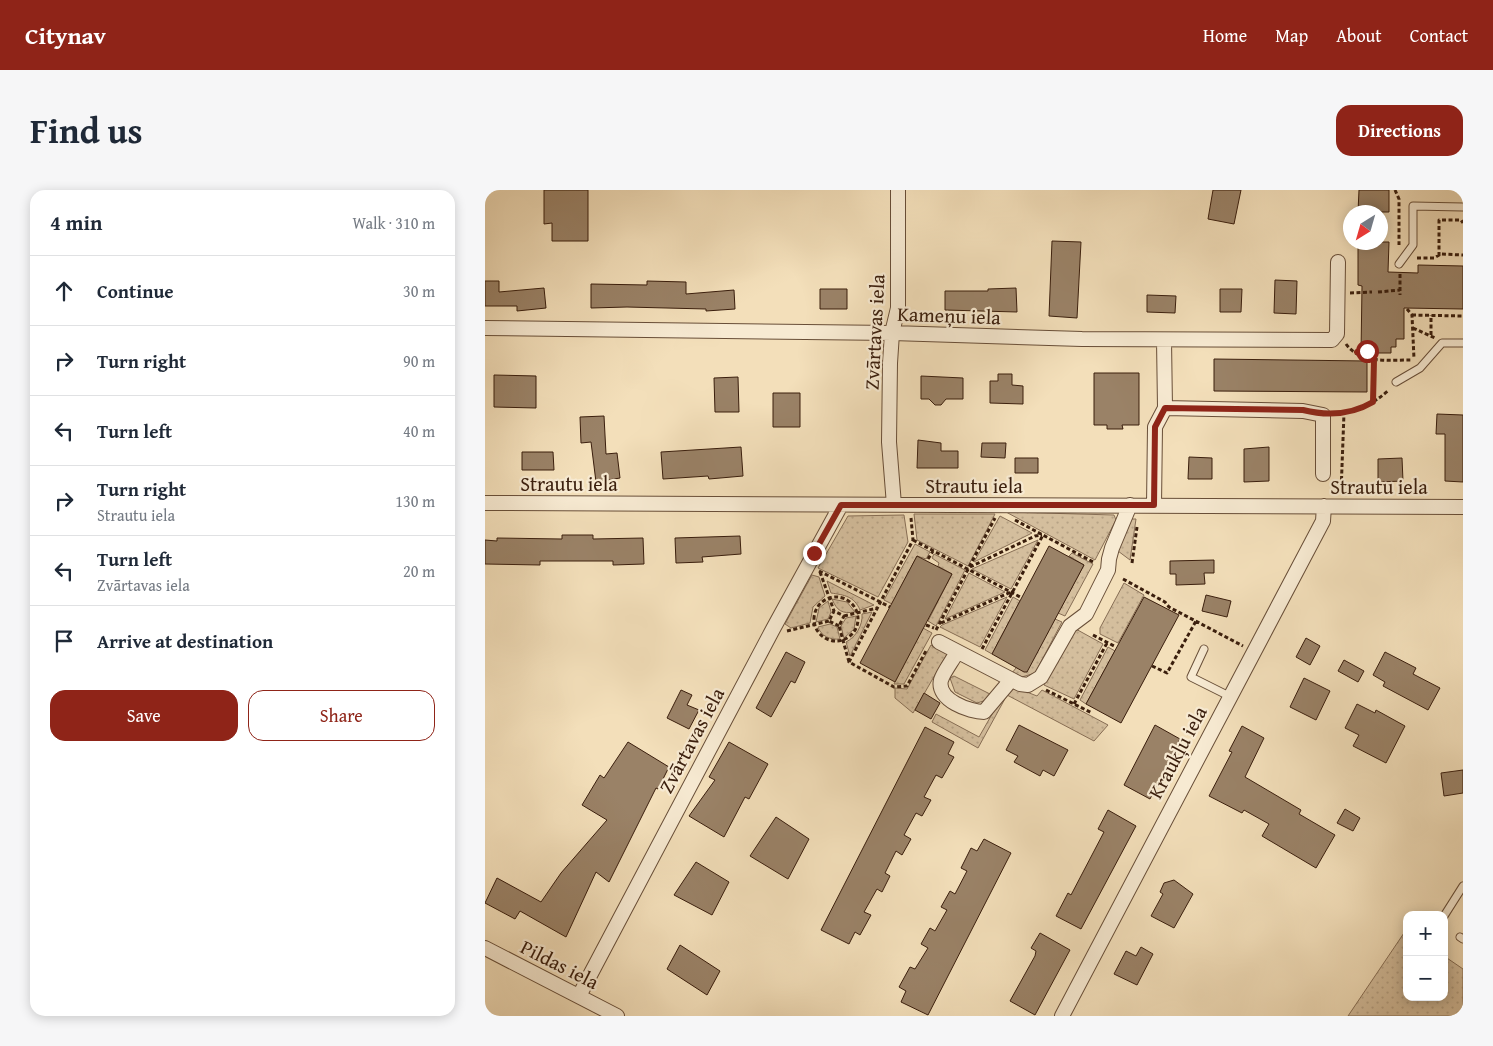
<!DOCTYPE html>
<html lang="en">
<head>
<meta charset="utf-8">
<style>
	body { margin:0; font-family:"Gentium Book Plus",serif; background:#f6f6f7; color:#1f2937 }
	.controls { position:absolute; right:15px; bottom:15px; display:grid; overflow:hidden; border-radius:10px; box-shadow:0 2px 12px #0003 }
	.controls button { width:45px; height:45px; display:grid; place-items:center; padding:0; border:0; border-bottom:1px solid #e0e1e3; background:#fff; color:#1f2937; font:25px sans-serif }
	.compass { position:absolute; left:858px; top:15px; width:45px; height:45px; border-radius:50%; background:#fff; box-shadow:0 2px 12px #0003; rotate:217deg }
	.stop { position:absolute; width:15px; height:15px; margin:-11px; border:4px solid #8f2418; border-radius:50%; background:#fff }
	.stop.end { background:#8f2418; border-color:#fff; box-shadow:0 1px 5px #0008 }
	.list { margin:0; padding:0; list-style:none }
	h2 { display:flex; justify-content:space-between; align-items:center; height:65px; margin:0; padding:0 20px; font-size:21px }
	h2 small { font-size:16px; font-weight:400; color:#747a83 }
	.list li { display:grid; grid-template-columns:32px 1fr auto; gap:15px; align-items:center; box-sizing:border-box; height:70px; padding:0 20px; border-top:1px solid #e0e1e3 }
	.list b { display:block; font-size:19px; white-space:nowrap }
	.list p { margin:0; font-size:16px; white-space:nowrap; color:#747a83 }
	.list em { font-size:16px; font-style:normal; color:#747a83 }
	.actions { display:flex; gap:10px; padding:15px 20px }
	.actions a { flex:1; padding:11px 0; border:1px solid #8f2418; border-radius:15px; text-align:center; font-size:18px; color:#8f2418 }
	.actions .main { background:#8f2418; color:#fff }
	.icon { flex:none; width:28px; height:28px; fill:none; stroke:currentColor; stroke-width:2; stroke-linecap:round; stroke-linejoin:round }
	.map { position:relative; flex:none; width:978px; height:826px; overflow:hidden; border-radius:15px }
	header { display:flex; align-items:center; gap:30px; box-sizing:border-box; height:70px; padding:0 25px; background:#8f2418; color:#fff }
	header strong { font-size:24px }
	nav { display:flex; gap:28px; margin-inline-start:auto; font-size:18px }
	.intro { display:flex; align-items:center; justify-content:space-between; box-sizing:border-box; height:120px; padding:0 30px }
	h1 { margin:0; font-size:35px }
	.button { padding:12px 22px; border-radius:15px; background:#8f2418; color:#fff; font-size:18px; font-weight:700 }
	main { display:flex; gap:30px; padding:0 30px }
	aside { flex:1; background:#fff; border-radius:15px; box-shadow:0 2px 12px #0003 }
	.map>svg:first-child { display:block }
	.grass { fill:url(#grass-dots); stroke:#876e55 }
	.building { fill:#9a8267; stroke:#3a1e0d }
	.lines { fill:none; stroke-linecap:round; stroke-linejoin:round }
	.service-casing { stroke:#684e38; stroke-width:9 }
	.minor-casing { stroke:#684e38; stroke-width:16 }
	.path { stroke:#3a1e0d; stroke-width:3; stroke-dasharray:4 2.5; stroke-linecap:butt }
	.service { stroke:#f7ead2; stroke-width:7 }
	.minor { stroke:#f7ead2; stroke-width:14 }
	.route { stroke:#8f2418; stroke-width:6 }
	.labels { text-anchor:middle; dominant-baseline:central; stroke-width:4.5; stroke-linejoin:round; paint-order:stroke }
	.street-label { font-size:20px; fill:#3a1e0d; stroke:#f7ead2 }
</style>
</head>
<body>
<header>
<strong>Citynav</strong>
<nav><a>Home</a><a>Map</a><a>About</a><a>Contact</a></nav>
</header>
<div class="intro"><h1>Find us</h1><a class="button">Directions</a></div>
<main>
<aside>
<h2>4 min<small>Walk · 310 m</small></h2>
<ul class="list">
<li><svg class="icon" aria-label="ahead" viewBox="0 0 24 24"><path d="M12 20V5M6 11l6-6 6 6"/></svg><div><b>Continue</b></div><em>30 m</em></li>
<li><svg class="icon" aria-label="right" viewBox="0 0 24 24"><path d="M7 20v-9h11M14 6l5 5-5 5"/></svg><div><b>Turn right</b></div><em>90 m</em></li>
<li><svg class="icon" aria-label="left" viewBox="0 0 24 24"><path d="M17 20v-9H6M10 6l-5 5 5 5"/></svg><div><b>Turn left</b></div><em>40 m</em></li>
<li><svg class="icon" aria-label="right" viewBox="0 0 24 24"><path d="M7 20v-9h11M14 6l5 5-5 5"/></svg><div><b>Turn right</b><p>Strautu iela</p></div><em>130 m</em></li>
<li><svg class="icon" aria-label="left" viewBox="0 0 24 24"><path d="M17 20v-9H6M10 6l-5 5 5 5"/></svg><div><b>Turn left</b><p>Zvārtavas iela</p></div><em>20 m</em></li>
<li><svg class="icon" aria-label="arrive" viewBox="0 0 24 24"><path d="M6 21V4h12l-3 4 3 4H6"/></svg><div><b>Arrive at destination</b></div></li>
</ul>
<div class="actions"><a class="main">Save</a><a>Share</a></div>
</aside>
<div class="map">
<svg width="978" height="826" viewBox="0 0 978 826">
	<defs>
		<pattern id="grass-dots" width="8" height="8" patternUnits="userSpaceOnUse" patternTransform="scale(1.25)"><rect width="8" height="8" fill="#d4be9d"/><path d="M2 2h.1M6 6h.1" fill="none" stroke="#b7a386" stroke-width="1.8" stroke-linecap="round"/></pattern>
	</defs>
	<rect width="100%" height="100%" fill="#f3dfba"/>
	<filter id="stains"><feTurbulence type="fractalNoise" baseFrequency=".004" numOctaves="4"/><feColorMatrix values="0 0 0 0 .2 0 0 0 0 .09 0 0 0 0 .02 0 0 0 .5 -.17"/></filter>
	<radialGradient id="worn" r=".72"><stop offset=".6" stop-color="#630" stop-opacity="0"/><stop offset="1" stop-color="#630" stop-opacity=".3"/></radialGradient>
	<path class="grass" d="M521,322L629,325L631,330L610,370Z
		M429,324H510L483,376L432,350Z
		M419,325L423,352L393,407L333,378L363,326Z
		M515,326L547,343L489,372Z
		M645,329H651L645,370L633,361Z
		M553,350L526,399L487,379Z
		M430,354L445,362L441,369L432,366L407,414L399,410Z
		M587,363L608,374L580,426L573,423L599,375L584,366Z
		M449,364L480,380L451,436L443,431L467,384L453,376L454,373L447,368Z
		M484,383L520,402L460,429Z
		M327,385L334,387L340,406L328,417L325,433L306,438L300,434Z
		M342,391L389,415L375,420C369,406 359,405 346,403Z
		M639,393L659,405L633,453L615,444V438Z
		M522,407L495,457L455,437L457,435Z
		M528,407L535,411L507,464L500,460Z
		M347,409L362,412L370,422C357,424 352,421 347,409Z
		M343,411L346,422L343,429L331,432L334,418Z
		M387,422L365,466L361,452C371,447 378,435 377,424Z
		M371,426L369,439L359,448L356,436L361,428Z
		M570,429L577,432L550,483L537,487L527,483Z
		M345,434L352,437L355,449C345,450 336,446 333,437Z
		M438,438L447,443L419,494H409Z
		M589,438L618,454L589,509L559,495Z
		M446,455L462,464L428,523L410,508V498L422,499Z
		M623,457L630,461L601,514L595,510Z
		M469,486L505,504V509L492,513L470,502L465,488Z
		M529,497L552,506L557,500L623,535L609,551L522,505L493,558L447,532L451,524L494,547L518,505Z
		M921,740L922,807H959V766L978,779V826H863Z"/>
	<path class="building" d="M59,0H103V51H67V33L59,34Z
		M728,0H756L749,34L723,29Z
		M874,0H904V22H873Z
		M567,51L596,52L592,128L564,126Z
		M873,52H904L903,82L933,83V75L978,76V119L919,118V149H911V157H906V163H876L877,96L873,95Z
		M790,90L812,91L811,124L789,123Z
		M0,91H14V102L59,98L61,118L32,121V116H0Z
		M162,91L201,92V104L249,100L250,119L221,121V119L142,117L106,118V94L162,95Z
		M531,98L532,122L460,120V101H503V99Z
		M335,99H362V119H335Z
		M735,99H757L756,122H735Z
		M662,105L691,106L690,123L662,122Z
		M729,169L882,171V202L729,201Z
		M609,183H654V235H637L638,239H622V235H609Z
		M513,184H527V195L538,196V214L505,213V191H513Z
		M9,185L51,186V218L9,217Z
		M436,186L478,188V209H461L456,215H450L444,209H436Z
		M253,187L254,222H230L229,188Z
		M288,203H315V237H288Z
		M952,224L978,225V292L960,291V244H951Z
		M119,226L121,264L132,263L135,288L111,292L106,252L96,253L95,227Z
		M433,250L456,253V261H473V278H432Z
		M497,253H521L520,268L496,267Z
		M256,257L258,286L224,289L223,286L178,289L176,262Z
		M784,257V291L759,292V259Z
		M37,262H68L69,280H37Z
		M704,267L727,268V289H703Z
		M530,268H553V283H530Z
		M917,268L918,291L893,292V269Z
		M77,345H108V349L158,348L159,374L128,375V371H55V375L0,374V350L12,351V348L77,349Z
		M255,346L256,364L217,367L218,372L191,373L190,348Z
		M564,356L599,375L542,482H539L507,464Z
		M432,366L467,384L410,492L375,473Z
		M729,370V383H719L720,394L691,395V384H685V371Z
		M721,405L746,411L742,427L717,421Z
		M659,407L694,425L636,533L601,514Z
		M821,448L835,456L825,475L811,467Z
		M301,462L320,472L310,493L306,491L286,527L271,518Z
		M900,462L931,478L928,484L955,498L943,520L898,496L900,492L888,485Z
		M859,470L879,481L873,492L853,481Z
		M819,488L845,501L831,530L805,517Z
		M196,500L207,505L202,515L214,520L204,539L182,528Z
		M439,503L455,513L446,529L430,520Z
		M872,514L890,523L891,520L920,536L901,573L868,556L874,545L860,538Z
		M534,535L583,560L569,586L558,580L555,586L529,572L533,566L521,560Z
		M670,535L695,549L665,609L639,595Z
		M757,536L779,548L760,587L816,620L814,624L850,645L831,678L777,646L784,634L759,620L757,623L724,606L747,562L744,561Z
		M440,537L469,552L463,564L469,567L457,588L451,585L439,607L446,610L437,626L431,623L419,645L426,649L417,665L411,661L400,683L405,686L397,702L392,699L379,722L386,725L375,745L370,742L364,754L336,740Z
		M143,552L184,577L173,599L171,598L124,692L111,682L81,747L35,721L30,729L0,713L12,688L56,712L76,683L122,630L97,615L115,585L119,588Z
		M244,552L283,574L264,609L260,607L239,647L204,626L230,590L224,587Z
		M978,580V603L959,606L956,583Z
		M860,619L875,628L868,641L852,633Z
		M623,620L651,636L596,739L571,726L583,703L586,705L619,642L613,639Z
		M291,627L324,649L303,689L265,666Z
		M499,649L526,663L443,825L416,812L421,801L414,797L425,777L430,779L443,758L436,754L445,738L450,741L462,720L456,717L465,701L470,704L482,681L476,678L486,658L492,661Z
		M211,672L244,692L227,725L189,705Z
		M689,690L708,704L689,738L666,726L678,704L675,702L679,693Z
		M555,743L585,760L550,825L525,811L550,766L551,761L546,758Z
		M195,755L235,781L222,805L182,779Z
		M656,757L668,764L652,795L629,784L641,761L651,766Z"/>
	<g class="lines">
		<defs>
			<path id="service" d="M914,74L928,55V16L978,17
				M911,192L935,178L957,153H978
				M719,459L706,487L744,506
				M959,726L978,696
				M975,747L978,749"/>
			<path id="minor" d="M0,138L407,143L597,149L847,150L852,144L853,72
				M680,218L818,221L838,225V284
				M0,313L978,317
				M409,315L404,252L405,173L407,143L413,118V0
				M669,315L670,237L680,218L679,150
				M454,452L535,494L543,495L556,487L585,436L601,424L623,380L624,369L627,358L645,315
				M472,462C468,470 459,481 456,490C451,510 485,522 499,522L526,490
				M0,758L132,826
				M94,806L288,439L356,315
				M577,826L838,331L839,316"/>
		</defs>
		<use href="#service" class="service-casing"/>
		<use href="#minor" class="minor-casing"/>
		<path class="path" d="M910,0L914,9V55
			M954,66V30H976L978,33
			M932,68H949L956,64L978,65
			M915,84V105
			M893,102L915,100
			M865,103L887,102
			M922,119L927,125L929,169
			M927,125L978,126
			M928,138L950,148
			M946,145V125
			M861,154C875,174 905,170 927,170
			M872,162L882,161
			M889,212V170
			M852,224C873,221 888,214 904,200
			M856,303L859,223
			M426,328L428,350L364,472L409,497L422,496L442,459
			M530,330L610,373
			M428,350L537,408
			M443,369L448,361
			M647,373L652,337
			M485,377L550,346L557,345
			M334,381L405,417
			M335,382L349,421
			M638,389L680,412L684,417L758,456
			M329 429a22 22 0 1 1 44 0a22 22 0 1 1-44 0Z
			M359,426L392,418
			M456,433L526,402
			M441,435L449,438
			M354,436L344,431L349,421L359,426L354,436L364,472
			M451,440L510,328
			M302,441L344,431
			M608,445L631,457
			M497,459L558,345
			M667,476L682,483L711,431
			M561,500L607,523
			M589,514L622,453"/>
		<use href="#service" class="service"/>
		<use href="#minor" class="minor"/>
	</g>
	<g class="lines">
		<path class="route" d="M329,363L356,315H669L670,237L680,218L818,220C842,226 866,225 888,212L889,170L872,162L882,161"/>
	</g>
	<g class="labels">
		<g class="street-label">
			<text transform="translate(464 125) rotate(2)">Kameņu iela</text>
			<text transform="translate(389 142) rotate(-87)">Zvārtavas iela</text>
			<text x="84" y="293">Strautu iela</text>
			<text x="489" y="295">Strautu iela</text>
			<text x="894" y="296">Strautu iela</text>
			<text transform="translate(206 550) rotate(-62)">Zvārtavas iela</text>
			<text transform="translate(692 562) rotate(-62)">Kraukļu iela</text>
			<text transform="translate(75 774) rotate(27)">Pildas iela</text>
		</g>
	</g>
	<rect width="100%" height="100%" filter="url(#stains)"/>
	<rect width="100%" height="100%" fill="url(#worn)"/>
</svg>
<div class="controls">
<button>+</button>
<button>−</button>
</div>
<svg class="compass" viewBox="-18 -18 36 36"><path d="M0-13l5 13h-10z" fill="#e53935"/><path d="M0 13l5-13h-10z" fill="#747a83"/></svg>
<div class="stop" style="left:882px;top:161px"></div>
<div class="stop end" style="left:329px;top:363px"></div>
</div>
</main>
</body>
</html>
